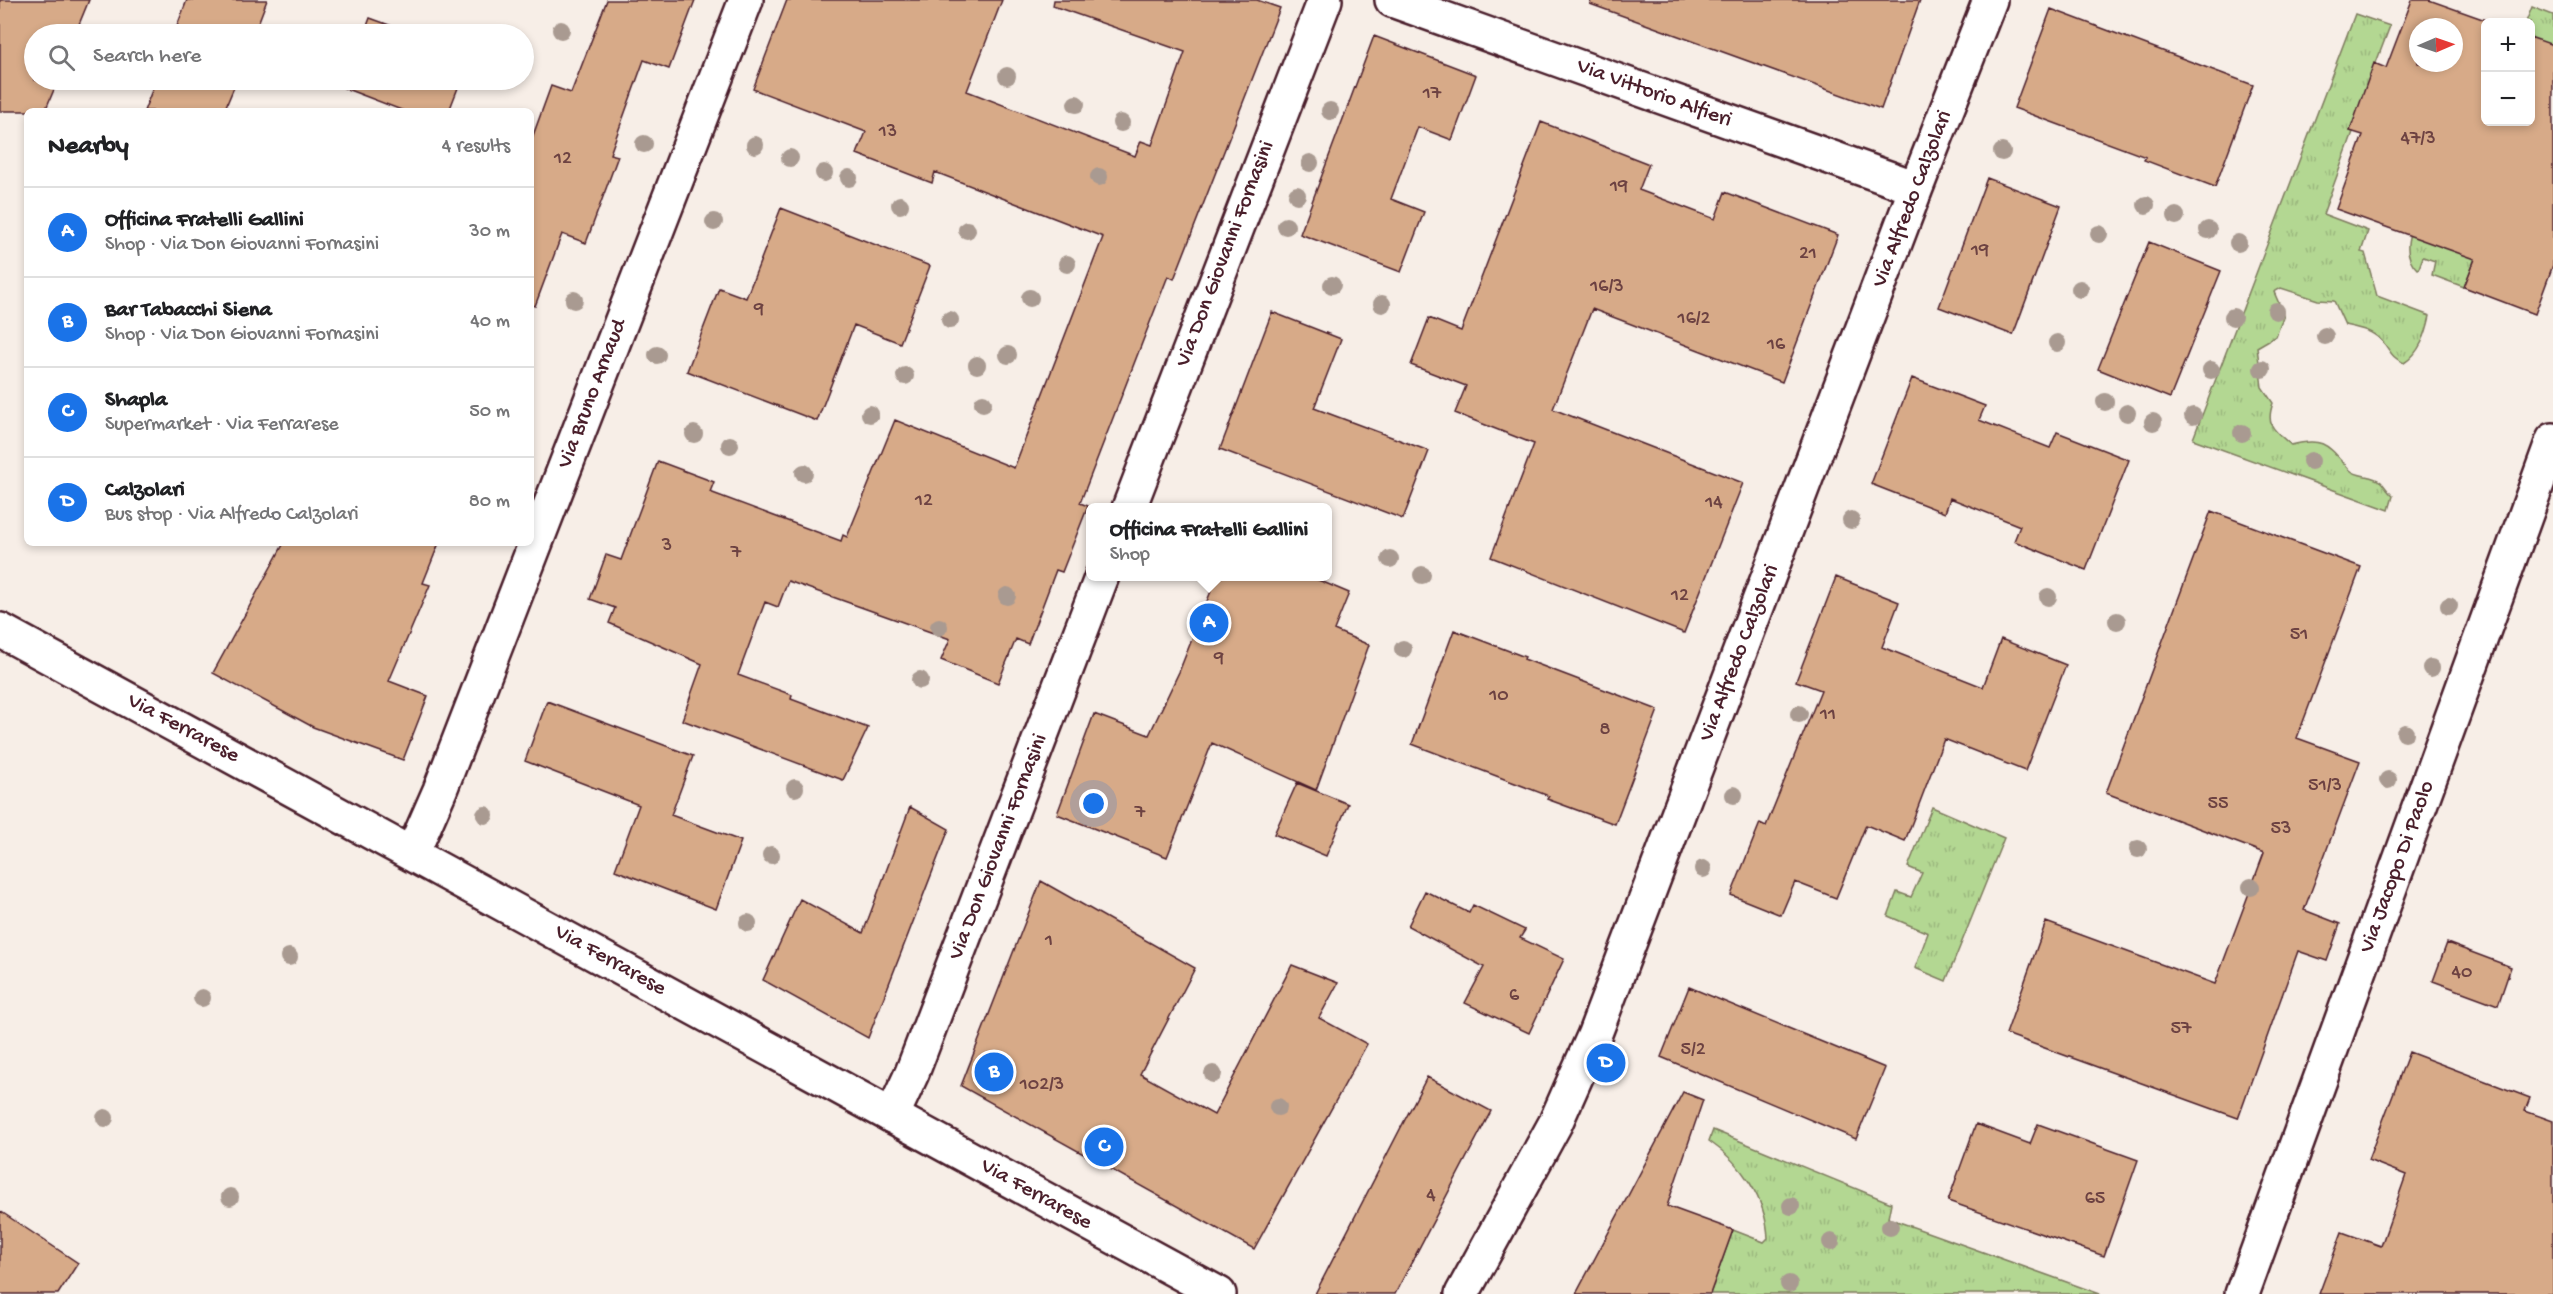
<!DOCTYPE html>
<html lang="en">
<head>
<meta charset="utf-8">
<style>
	body { margin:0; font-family:"Gochi Hand",sans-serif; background:#f6f6f6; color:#202124 }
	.controls { position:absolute; right:18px; top:18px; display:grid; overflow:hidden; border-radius:9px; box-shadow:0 3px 9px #0003 }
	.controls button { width:54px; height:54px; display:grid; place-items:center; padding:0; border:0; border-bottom:2px solid #e0e0e0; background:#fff; color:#202124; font:30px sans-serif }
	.compass { position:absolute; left:2409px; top:18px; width:54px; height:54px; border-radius:50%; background:#fff; box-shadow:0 3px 9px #0003; rotate:88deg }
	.you { position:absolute; left:1094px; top:804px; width:21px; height:21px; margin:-15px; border:4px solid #fff; border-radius:50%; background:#1a73e8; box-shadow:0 0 0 9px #1a73e833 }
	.badge { display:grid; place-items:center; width:39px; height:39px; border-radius:50%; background:#1a73e8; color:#fff; font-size:20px; font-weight:700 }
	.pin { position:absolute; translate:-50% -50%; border:3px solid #fff; box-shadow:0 2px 6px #0006 }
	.popup { position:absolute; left:1086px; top:503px; width:246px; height:78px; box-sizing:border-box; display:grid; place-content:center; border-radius:9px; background:#fff; filter:drop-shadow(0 2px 4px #0005); font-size:20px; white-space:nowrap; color:#757577 }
	.popup b { font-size:22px; color:#202124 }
	.popup::after { content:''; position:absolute; left:50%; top:100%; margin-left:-12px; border:12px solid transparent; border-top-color:#fff }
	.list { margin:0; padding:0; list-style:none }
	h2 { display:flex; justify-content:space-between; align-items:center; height:78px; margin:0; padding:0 24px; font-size:26px }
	h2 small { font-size:20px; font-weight:400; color:#757577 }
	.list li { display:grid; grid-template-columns:39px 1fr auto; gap:18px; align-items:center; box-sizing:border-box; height:90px; padding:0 24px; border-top:2px solid #e0e0e0 }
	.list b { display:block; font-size:22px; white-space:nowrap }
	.list p { margin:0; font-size:20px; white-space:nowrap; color:#757577 }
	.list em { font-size:20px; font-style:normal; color:#757577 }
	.icon { flex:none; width:33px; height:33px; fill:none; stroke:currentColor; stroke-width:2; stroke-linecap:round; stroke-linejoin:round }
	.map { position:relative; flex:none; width:2553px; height:1294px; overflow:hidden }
	.search { position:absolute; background:#fff; box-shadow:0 3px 9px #0003; left:24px; top:24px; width:510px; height:66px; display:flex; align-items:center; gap:15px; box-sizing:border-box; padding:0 21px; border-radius:33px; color:#757577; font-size:22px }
	.panel { position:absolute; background:#fff; box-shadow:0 3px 9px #0003; left:24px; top:108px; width:510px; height:438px; border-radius:9px }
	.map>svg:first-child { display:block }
	.grass { fill:url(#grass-tufts); stroke:#7e7b5e; stroke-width:1.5 }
	.building { fill:#d7aa88; stroke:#4a1f2b; stroke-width:1.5; fill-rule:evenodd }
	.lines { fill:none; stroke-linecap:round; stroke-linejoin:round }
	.minor-casing { stroke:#4a1f2b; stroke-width:38 }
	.secondary-casing { stroke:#4a1f2b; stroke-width:38 }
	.minor { stroke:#fff; stroke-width:33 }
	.secondary { stroke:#fff; stroke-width:33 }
	.tree { fill:#a99a91 }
	.labels { text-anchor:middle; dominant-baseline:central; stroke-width:4.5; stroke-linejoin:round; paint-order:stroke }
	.number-label { font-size:20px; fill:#6d4242 }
	.street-label { font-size:22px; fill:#4a1f2b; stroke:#fff }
</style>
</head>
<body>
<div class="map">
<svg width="2553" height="1294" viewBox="0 0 2553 1294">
	<defs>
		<pattern id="grass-tufts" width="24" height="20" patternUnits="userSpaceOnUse" patternTransform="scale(1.5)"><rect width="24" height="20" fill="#b3d792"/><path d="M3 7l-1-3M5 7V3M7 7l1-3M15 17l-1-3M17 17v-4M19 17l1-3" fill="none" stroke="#9bb87e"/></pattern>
	</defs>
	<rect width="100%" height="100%" fill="#f7eee7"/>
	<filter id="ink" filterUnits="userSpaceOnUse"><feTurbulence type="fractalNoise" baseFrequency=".0167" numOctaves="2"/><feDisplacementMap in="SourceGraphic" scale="12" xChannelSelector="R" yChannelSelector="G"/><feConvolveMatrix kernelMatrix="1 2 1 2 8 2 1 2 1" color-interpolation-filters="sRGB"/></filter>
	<g filter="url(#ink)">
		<path class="grass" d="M2532,7L2553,15V46L2531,82L2530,22H2526Z
			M2355,14L2390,26L2350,131L2353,132L2323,214L2368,231L2361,252L2365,253L2377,296L2430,316C2426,334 2420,353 2404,363C2389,356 2391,350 2381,340C2371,330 2358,328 2345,325L2334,301L2318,300L2281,288L2274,292L2284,315L2276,336L2257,347L2262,387L2273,403C2265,426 2274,430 2291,445C2325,436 2328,446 2350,470C2357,477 2373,475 2381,482C2385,486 2388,492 2393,496L2389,510L2193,439Z
			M2423,198L2491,216L2464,287L2432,275L2435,261L2423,257L2419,268L2417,269C2397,250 2415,220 2423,198Z
			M1932,807L2004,838L1946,981L1915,968L1928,933L1888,916L1897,892L1911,897L1922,873L1908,867Z
			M1713,1130L1891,1203L1888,1218L2100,1294H1710L1733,1230L1764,1242L1768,1238C1766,1198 1741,1163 1709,1141Z"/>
		<path class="building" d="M0,0H89L75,34H34V80H58L45,111H0Z
			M187,0H267L254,34H174Z
			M607,0H695L669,69L644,60L610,154L618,156L586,243L562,234L535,306L531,305V141L551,86L571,93Z
			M787,0H1002L967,91L1135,156L1141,141L1152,145L1185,52L1053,6L1054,0H1257L1280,8L1174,279L1168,276L1080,503L1088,506L1062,572L1056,570L1028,644L1016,639L998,683L941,660L950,639L788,581L778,607L765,602L738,675L792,695L791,699L868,728L843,780L682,720L702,664L609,623L615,608L590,599L606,555L621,560L658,461L714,482L710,492L841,541L843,535L847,537L895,420L1014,468L1103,237L935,172L932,183L857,154L866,132L753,89Z
			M1591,0H1920L1881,109L1590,4Z
			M2412,0H2429L2491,22H2486V122H2530V37L2553,45V265L2535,314L2464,287L2475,259L2336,209L2363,135L2350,131L2374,63L2386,68ZM2418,27H2454V63H2418Z
			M2051,9L2253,85L2215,187L2144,160L2146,157L2014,108Z
			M370,18L414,34H364Z
			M1374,36L1476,75L1452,140L1418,127L1391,199L1424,212L1401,272L1300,234Z
			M156,80H237L224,111H144Z
			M347,80H461L449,111H404L344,88Z
			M1541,122L1649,164L1639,190L1715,219L1725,192L1838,235L1782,382L1592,309L1553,409L1743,483L1684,633L1491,557L1534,444L1455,413L1466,386L1411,365L1429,318L1461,331Z
			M1987,178L2061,206L2013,335L1939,307Z
			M781,208L930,266L900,343L854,325L817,421L687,371L719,288L746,298Z
			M2149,242L2221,271L2170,398L2098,369Z
			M1272,312L1341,339L1314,408L1429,451L1403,519L1220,449Z
			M1912,378L1985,406L1979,420L2050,448L2057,432L2129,460L2086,570L2014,541L2020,526L1950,498L1945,513L1871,484Z
			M2211,511L2361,567L2297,738L2360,761L2304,910L2340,924L2327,961L2298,951L2238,1118L2006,1034L2046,922L2215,984L2264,853L2106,793Z
			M284,543H439L423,583L430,585L389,681L428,696L403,760L313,727L213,673Z
			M1217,576H1309L1349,593L1334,630L1369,645L1316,790L1212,743L1167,857L1057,814L1094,714L1149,735L1179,672Z
			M1836,577L1899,602L1882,647L1983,687L2001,639L2066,665L2025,771L1944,739L1905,841L1866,825L1836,898L1795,882L1781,915L1731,895L1760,823L1766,826L1821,690L1796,681Z
			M1454,630L1525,657L1524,659L1658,710L1615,824L1547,799L1549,796L1412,744Z
			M547,701L693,756L671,815L741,841L716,909L615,870L639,805L525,761Z
			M1297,783L1348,804L1326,856L1274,834Z
			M910,807L949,829L868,1038L763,980L800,899L863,933Z
			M1041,881L1195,968L1140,1074L1214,1115L1292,965L1338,983L1319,1018L1367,1044L1254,1249L961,1086Z
			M1425,891L1469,913L1473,905L1525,930L1520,938L1564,959L1529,1033L1465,1003L1484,967L1408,926Z
			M2447,943L2511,967L2498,1005L2433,981Z
			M1689,987L1885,1068L1856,1139L1661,1057Z
			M2409,1052L2530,1098L2525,1111L2553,1121V1294H2319L2342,1232L2381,1246L2406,1175L2368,1160Z
			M1427,1077L1491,1111L1395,1294H1315Z
			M1683,1092L1703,1100L1667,1206L1733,1230L1710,1294H1576Z
			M1976,1124L2030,1144L2038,1124L2138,1160L2104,1256L1948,1201Z
			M0,1211L78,1263L58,1294H0Z"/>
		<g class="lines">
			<defs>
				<path id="minor" d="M1392,0L1916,188
					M1129,508L1325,0
					M412,854L440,790L746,0
					M892,1116L912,1073L1102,576
					M1462,1294L1555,1124L1594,1036L1916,188L1990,0
					M2242,1294L2553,440"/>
				<path id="secondary" d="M0,630L1219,1294"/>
			</defs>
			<use href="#minor" class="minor-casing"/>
			<use href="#secondary" class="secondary-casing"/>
			<use href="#minor" class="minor"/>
			<use href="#secondary" class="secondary"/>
		</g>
		<g class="tree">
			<circle cx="561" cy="30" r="9"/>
			<circle cx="1007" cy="76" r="9"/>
			<circle cx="1076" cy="104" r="9"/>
			<circle cx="1330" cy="111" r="9"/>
			<circle cx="1121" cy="123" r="9"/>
			<circle cx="644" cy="144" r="9"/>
			<circle cx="755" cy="145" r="9"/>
			<circle cx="2002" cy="152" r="9"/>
			<circle cx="790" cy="158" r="9"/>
			<circle cx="1310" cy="163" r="9"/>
			<circle cx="824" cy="173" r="9"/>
			<circle cx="1099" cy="177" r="9"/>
			<circle cx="849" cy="178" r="9"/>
			<circle cx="1297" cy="195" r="9"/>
			<circle cx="900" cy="205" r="9"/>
			<circle cx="2146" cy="205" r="9"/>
			<circle cx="2176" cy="216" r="9"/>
			<circle cx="714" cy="222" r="9"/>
			<circle cx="1286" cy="226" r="9"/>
			<circle cx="967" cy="230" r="9"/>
			<circle cx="2208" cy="230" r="9"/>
			<circle cx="2099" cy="234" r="9"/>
			<circle cx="2238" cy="243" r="9"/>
			<circle cx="1067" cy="264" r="9"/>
			<circle cx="1332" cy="285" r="9"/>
			<circle cx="2080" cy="289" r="9"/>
			<circle cx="1030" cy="298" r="9"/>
			<circle cx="574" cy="300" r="9"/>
			<circle cx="1382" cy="304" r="9"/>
			<circle cx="2276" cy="311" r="9"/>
			<circle cx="2233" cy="317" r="9"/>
			<circle cx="950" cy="320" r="9"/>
			<circle cx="2325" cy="336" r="9"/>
			<circle cx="2057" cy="343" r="9"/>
			<circle cx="657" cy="355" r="9"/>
			<circle cx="1008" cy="355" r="9"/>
			<circle cx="977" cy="365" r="9"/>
			<circle cx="2262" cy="369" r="9"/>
			<circle cx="2211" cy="370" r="9"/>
			<circle cx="905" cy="376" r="9"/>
			<circle cx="2105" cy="402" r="9"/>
			<circle cx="983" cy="403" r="9"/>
			<circle cx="2127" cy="413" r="9"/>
			<circle cx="870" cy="414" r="9"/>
			<circle cx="2193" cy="416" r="9"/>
			<circle cx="2153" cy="422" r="9"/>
			<circle cx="2242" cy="433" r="9"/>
			<circle cx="694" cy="434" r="9"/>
			<circle cx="730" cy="445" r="9"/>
			<circle cx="2311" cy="461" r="9"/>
			<circle cx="804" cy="473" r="9"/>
			<circle cx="1851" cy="520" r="9"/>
			<circle cx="1390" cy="559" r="9"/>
			<circle cx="1422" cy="575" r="9"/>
			<circle cx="1007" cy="596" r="9"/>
			<circle cx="2048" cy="597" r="9"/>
			<circle cx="2449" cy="606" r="9"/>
			<circle cx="2117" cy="621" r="9"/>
			<circle cx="939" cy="627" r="9"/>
			<circle cx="1403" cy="649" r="9"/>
			<circle cx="2431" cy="668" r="9"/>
			<circle cx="920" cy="680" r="9"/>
			<circle cx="1799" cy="714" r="9"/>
			<circle cx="2405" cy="733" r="9"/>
			<circle cx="2388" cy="780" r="9"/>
			<circle cx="795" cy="788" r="9"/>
			<circle cx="1734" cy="795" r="9"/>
			<circle cx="485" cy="815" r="9"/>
			<circle cx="2138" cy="849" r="9"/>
			<circle cx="771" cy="855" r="9"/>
			<circle cx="1703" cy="869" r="9"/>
			<circle cx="2251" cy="887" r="9"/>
			<circle cx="748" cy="923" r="9"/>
			<circle cx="289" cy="957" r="9"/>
			<circle cx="202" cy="998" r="9"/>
			<circle cx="1213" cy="1074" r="9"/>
			<circle cx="1278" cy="1107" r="9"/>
			<circle cx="105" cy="1118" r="9"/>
			<circle cx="230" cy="1197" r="9"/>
			<circle cx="1791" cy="1206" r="9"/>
			<circle cx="1890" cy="1227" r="9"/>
			<circle cx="1831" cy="1242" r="9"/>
			<circle cx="1789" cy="1284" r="9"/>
		</g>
	</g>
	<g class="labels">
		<g class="number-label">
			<text x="1432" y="94">17</text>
			<text x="888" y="132">13</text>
			<text x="2418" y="139">47/3</text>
			<text x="563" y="159">12</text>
			<text x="1619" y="187">19</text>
			<text x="1980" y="251">19</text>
			<text x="1808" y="254">21</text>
			<text x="1607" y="287">16/3</text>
			<text x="759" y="310">9</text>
			<text x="1694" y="319">16/2</text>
			<text x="1776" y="345">16</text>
			<text x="924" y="501">12</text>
			<text x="1714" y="503">14</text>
			<text x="667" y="546">3</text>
			<text x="736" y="553">7</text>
			<text x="1680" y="596">12</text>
			<text x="2299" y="635">51</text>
			<text x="1219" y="659">9</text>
			<text x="1499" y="696">10</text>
			<text x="1828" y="715">11</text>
			<text x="1605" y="730">8</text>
			<text x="2325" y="786">51/3</text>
			<text x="2218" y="804">55</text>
			<text x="1140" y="813">7</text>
			<text x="2281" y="829">53</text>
			<text x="1049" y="941">1</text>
			<text x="2462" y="973">40</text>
			<text x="1514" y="996">6</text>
			<text x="2181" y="1029">57</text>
			<text x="1693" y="1050">5/2</text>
			<text x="1042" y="1085">102/3</text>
			<text x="1431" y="1196">4</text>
			<text x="2095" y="1199">65</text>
		</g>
		<g class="street-label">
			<text transform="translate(1654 94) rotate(20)">Via Vittorio Alfieri</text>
			<text transform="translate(1913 199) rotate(-69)">Via Alfredo Calzolari</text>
			<text transform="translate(1226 254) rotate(-69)">Via Don Giovanni Fornasini</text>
			<text transform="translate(593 394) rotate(-69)">Via Bruno Arnaud</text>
			<text transform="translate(1740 653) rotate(-69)">Via Alfredo Calzolari</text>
			<text transform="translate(183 729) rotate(28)">Via Ferrarese</text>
			<text transform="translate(999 847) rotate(-69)">Via Don Giovanni Fornasini</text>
			<text transform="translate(2398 867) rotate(-70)">Via Jacopo Di Paolo</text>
			<text transform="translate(610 961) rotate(29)">Via Ferrarese</text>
			<text transform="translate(1036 1195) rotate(29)">Via Ferrarese</text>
		</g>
	</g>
</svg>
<div class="controls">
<button>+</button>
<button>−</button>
</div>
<svg class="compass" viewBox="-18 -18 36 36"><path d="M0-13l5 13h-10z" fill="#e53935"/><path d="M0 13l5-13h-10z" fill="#757577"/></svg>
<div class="you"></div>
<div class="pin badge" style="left:1209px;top:623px">A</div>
<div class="popup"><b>Officina Fratelli Gallini</b>Shop</div>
<div class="pin badge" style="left:994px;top:1072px">B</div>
<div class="pin badge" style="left:1104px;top:1147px">C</div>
<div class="pin badge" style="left:1606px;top:1063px">D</div>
<div class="search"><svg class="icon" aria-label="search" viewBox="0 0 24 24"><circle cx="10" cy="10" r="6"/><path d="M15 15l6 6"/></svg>Search here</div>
<section class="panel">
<h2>Nearby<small>4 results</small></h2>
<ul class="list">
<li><span class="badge">A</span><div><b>Officina Fratelli Gallini</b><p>Shop · Via Don Giovanni Fornasini</p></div><em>30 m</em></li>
<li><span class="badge">B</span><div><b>Bar Tabacchi Siena</b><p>Shop · Via Don Giovanni Fornasini</p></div><em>40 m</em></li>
<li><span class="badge">C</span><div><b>Shapla</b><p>Supermarket · Via Ferrarese</p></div><em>50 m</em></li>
<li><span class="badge">D</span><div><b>Calzolari</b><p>Bus stop · Via Alfredo Calzolari</p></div><em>80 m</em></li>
</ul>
</section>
</div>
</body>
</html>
